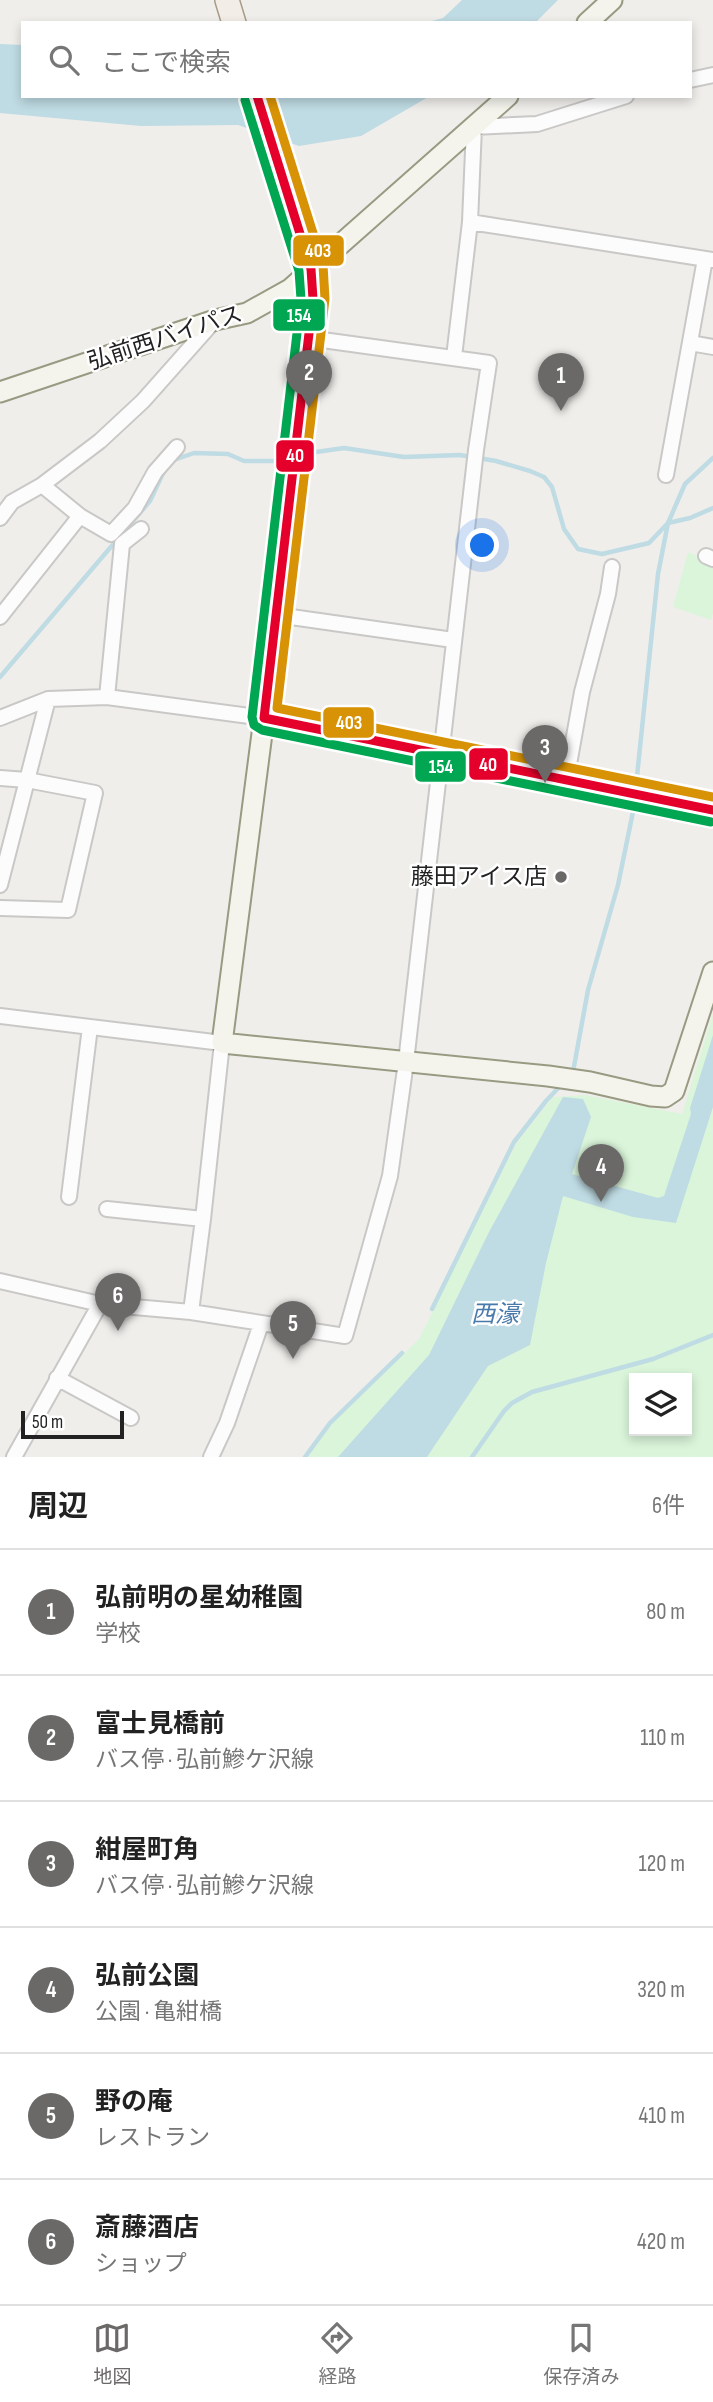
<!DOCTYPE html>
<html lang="ja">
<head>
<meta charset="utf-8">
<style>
	body { margin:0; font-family:"Sofia Sans Condensed","Noto Sans JP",sans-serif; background:#f2f2f2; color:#222 }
	.controls { position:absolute; right:21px; bottom:21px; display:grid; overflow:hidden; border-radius:0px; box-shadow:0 4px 10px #0003 }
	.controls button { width:63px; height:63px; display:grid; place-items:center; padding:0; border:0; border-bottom:2px solid #e0e0e0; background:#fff; color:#222; font:35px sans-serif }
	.scale { position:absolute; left:21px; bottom:18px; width:103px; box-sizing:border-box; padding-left:7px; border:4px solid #222; border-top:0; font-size:19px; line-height:24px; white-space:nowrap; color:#222; -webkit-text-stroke:5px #fff; paint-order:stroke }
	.you { position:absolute; left:483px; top:546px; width:24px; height:24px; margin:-18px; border:5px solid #fff; border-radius:50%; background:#1a73e8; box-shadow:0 0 0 10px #1a73e833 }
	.badge { display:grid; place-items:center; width:46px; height:46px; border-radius:50%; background:#6a6968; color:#fff; font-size:23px; font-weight:700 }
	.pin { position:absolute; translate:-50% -58px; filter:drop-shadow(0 2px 4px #0008) }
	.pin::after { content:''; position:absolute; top:37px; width:24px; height:21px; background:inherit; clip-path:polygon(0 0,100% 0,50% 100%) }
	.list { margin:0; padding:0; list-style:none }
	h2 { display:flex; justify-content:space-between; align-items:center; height:91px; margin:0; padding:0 28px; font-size:30px }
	h2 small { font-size:23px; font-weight:400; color:#767676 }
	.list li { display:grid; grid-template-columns:46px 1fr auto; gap:21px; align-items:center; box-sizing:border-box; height:126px; padding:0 28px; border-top:2px solid #e0e0e0 }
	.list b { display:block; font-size:26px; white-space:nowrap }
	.list p { margin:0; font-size:23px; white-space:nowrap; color:#767676 }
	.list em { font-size:23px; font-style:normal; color:#767676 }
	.icon { flex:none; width:38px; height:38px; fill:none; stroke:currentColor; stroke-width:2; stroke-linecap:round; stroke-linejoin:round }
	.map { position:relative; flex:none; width:713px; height:1457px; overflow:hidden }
	.search { position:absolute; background:#fff; box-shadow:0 4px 10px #0003; left:21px; right:21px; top:21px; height:77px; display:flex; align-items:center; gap:18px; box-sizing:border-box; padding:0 24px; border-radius:0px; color:#767676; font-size:26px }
	.sheet { height:847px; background:#fff }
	nav { display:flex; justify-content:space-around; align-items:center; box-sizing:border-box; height:98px; border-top:2px solid #e0e0e0; background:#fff; font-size:19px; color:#767676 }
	nav a { display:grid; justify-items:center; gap:4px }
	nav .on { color:#6a6968 }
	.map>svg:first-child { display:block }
	.park { fill:#daf5da; fill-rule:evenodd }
	.water { fill:#bfdbe3 }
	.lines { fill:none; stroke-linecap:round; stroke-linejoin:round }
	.stream { stroke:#bfdbe3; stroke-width:4.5 }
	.street-casing { stroke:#c9c8c7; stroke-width:18 }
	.secondary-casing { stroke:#999a82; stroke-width:23 }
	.primary-casing { stroke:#a79c86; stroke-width:26 }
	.street { stroke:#fdfcfc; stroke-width:14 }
	.secondary { stroke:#f4f4ed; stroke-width:19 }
	.primary { stroke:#f3ede7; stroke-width:23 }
	.bus-1-casing { stroke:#fff; stroke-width:14 }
	.bus-2-casing { stroke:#fff; stroke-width:14 }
	.bus-3-casing { stroke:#fff; stroke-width:14 }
	.bus-1 { stroke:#e4002b; stroke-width:9 }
	.bus-2 { stroke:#00a651; stroke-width:9 }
	.bus-3 { stroke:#d79205; stroke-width:9 }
	.poi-dot { fill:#6a6968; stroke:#fff; stroke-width:2.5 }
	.labels { text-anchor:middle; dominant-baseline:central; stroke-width:5; stroke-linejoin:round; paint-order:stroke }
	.street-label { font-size:23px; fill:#222; stroke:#fff }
	.poi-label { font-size:23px; fill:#222; stroke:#fff; text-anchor:end }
	.water-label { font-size:24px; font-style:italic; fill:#4a7aab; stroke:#fff }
	.line-badge { stroke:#fff; stroke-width:2.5 }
	.badge-label { font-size:19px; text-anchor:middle; font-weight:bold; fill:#fff }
</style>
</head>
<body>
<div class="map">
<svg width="713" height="1457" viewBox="0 0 713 1457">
	<rect width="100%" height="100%" fill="#f0eeeb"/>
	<path class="park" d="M688,552L713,563V613L711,620L673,607Z
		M713,1014V1457H308L332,1424L419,1339L516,1144L553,1097L585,1095L682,1114ZM634,1378H687V1431H634Z"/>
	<path class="water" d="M462,0H558L535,23H424L443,18Z
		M0,44L23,45V96H430L361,136L299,146L238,125L141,126L0,113Z
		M713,1035V1107L676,1223L633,1217L563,1196L546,1263L530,1345L488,1366L427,1457H338L429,1355L489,1232L563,1097L583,1099L591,1117L572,1174L658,1198L664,1196L691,1114L690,1108Z"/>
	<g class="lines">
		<path class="stream" d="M302,454L344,448L404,457L460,455L496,461L530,471L544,477L552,487L564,529L578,549L602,554L649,543L668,523L690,518L713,508
			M174,460L194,453L228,454L244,461H288
			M0,677L150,501L165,469
			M636,786L658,574L668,523L685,484L713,458
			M573,1072L588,990L618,885L635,802
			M432,1309L514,1142L546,1101L562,1084
			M305,1457L330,1423L402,1353
			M472,1457L504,1411L512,1403L532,1392L653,1359L713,1335"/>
		<defs>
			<path id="street" d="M690,80L713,75
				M470,222L713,260
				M690,343L713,347
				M454,357L470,222L474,127L537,124L626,96
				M666,475L705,259
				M42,485L80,516L111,534L135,508L155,472L177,447
				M0,518L12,502L42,485L100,441L143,401L214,321
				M706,556L713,559
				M277,615L453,640
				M0,617L80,516
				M107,697L122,544L141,529
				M0,718L48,699L107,697L264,718
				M0,778L27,780L95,793L68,910L0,908
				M566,781L582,692L608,594L612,567
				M0,885L48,699
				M0,1016L222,1043L203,1219L191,1312L100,1304L0,1281
				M69,1197L90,1027
				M107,1209L203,1219
				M191,1312L345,1336L390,1176L406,1062L476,450L489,363L308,338
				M57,1378L131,1418
				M14,1457L100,1304
				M211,1457L227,1423L261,1324"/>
			<path id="secondary" d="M587,23L612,0
				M0,392L215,320L247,313L290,289L508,96
				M264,718L222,1043L548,1076L590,1082L651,1096L665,1097L674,1091L713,972"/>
			<path id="primary" d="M227,0L234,23
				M257,96L311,269L313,299L264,718L713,810"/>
		</defs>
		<use href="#street" class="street-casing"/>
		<use href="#secondary" class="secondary-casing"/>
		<use href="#primary" class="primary-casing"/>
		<use href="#street" class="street"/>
		<use href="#secondary" class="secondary"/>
		<use href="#primary" class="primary"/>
		<defs>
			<path id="bus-1" d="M257,96L311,269L313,299L264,718
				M264,718L713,810"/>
			<path id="bus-2" d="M245,100L299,271L301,299L252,717L254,725L262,730L711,822"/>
			<path id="bus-3" d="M270,96L323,265L325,299L277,708L713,797"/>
		</defs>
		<use href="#bus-1" class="bus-1-casing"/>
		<use href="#bus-2" class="bus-2-casing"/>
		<use href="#bus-3" class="bus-3-casing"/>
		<use href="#bus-1" class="bus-1"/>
		<use href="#bus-2" class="bus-2"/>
		<use href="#bus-3" class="bus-3"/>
	</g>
	<circle class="poi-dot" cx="561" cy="877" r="7"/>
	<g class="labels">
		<g class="street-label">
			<text transform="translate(165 338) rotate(-18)">弘前西バイパス</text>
		</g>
		<g class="poi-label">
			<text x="547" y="877">藤田アイス店</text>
		</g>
		<g class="water-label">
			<text x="495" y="1314">西濠</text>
		</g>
	</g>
	<g class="line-badge">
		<rect x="292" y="234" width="53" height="33" rx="7" fill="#d79205"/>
		<rect x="272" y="298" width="54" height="34" rx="7" fill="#00a651"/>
		<rect x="275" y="439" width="40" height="34" rx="7" fill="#e4002b"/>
		<rect x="322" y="706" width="53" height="33" rx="7" fill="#d79205"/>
		<rect x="468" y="747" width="41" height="34" rx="7" fill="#e4002b"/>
		<rect x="414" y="750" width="53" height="33" rx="7" fill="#00a651"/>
	</g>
	<g class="badge-label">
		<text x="318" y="257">403</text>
		<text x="299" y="322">154</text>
		<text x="295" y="462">40</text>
		<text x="349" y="729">403</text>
		<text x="488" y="771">40</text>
		<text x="441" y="773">154</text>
	</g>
</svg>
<div class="controls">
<button><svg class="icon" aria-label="layers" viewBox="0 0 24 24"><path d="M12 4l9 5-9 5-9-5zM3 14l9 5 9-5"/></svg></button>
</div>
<div class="scale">50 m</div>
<div class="you"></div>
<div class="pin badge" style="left:561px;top:411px">1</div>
<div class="pin badge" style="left:309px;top:408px">2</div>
<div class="pin badge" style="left:545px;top:783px">3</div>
<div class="pin badge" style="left:601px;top:1202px">4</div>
<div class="pin badge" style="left:293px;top:1359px">5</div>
<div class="pin badge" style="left:118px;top:1331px">6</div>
<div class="search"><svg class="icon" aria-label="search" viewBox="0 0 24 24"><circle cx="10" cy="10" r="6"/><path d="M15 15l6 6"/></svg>ここで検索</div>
</div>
<section class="sheet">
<h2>周辺<small>6件</small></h2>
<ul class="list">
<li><span class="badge">1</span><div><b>弘前明の星幼稚園</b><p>学校</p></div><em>80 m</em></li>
<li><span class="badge">2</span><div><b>富士見橋前</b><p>バス停 · 弘前鰺ケ沢線</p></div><em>110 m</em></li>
<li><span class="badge">3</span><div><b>紺屋町角</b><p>バス停 · 弘前鰺ケ沢線</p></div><em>120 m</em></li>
<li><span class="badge">4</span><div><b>弘前公園</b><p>公園 · 亀紺橋</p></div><em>320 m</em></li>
<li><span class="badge">5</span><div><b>野の庵</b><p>レストラン</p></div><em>410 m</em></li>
<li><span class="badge">6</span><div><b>斎藤酒店</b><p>ショップ</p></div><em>420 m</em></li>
</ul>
</section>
<nav>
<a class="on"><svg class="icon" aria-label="map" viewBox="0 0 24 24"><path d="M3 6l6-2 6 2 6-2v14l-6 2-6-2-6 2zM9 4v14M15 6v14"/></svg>地図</a>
<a><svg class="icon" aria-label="directions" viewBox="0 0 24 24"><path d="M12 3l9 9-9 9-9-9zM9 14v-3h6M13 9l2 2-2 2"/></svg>経路</a>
<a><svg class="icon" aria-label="saved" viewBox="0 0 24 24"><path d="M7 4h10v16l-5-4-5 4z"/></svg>保存済み</a>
</nav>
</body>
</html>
